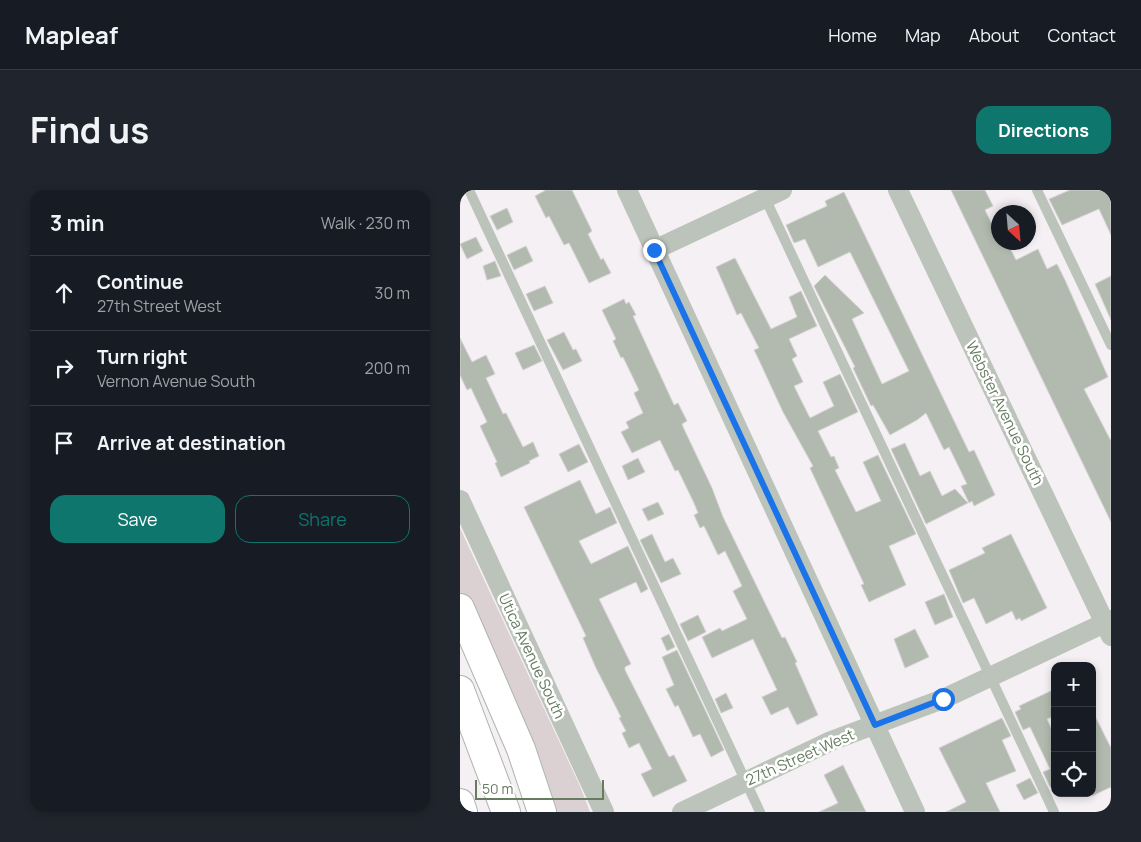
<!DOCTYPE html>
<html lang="en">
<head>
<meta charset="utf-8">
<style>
	body { margin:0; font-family:Manrope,sans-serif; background:#20242c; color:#f1f3f6 }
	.controls { position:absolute; right:15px; bottom:15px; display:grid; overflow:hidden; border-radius:10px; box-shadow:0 2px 8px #0003 }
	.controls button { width:45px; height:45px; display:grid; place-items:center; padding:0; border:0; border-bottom:1px solid #363941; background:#171b24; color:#f1f3f6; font:25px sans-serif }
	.compass { position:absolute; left:531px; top:15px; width:45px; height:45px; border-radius:50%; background:#171b24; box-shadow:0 2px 8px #0003; rotate:154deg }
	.scale { position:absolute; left:15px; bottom:12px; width:129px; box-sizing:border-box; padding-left:5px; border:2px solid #667b5f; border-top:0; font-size:14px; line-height:18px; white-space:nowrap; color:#667b5f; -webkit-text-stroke:4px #fff; paint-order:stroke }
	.stop { position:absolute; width:15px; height:15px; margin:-11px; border:4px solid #1a73e8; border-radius:50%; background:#fff }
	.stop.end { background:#1a73e8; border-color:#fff; box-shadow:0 1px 5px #0008 }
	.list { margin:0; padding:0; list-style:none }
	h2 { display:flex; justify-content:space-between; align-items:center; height:65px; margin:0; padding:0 20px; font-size:21px }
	h2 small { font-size:16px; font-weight:400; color:#9ea1a6 }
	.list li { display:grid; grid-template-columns:32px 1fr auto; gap:15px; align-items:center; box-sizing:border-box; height:75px; padding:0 20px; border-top:1px solid #363941 }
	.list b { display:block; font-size:19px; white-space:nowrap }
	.list p { margin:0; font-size:16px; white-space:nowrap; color:#9ea1a6 }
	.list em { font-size:16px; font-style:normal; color:#9ea1a6 }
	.actions { display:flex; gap:10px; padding:15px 20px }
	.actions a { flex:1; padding:11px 0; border:1px solid #0f766e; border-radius:15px; text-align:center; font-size:18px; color:#0f766e }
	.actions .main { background:#0f766e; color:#fff }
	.icon { flex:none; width:28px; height:28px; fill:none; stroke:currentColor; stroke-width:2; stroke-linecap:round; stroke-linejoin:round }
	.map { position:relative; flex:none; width:651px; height:622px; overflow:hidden; border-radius:15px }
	header { display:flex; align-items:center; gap:30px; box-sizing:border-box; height:70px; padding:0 25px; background:#171b24; border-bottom:1px solid #363941 }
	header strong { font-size:24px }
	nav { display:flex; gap:28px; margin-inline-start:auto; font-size:18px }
	.intro { display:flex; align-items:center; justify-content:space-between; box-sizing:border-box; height:120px; padding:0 30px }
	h1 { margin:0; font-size:35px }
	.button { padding:12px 22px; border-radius:15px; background:#0f766e; color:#fff; font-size:18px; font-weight:700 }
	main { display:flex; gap:30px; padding:0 30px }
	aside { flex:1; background:#171b24; border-radius:15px; box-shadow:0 2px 8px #0003 }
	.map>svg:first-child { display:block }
	.green { fill:#dbd1d2 }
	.building { fill:#b2baaf; stroke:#d5d3d4 }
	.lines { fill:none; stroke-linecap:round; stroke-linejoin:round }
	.highway-casing { stroke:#aeb4ac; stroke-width:30 }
	.lane { stroke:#bcc3ba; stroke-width:10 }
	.street { stroke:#bcc3ba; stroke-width:20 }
	.highway { stroke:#fff; stroke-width:28 }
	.route { stroke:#1a73e8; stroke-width:6 }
	.labels { text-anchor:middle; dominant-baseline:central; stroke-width:5; stroke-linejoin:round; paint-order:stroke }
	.street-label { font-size:15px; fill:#667b5f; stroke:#fff }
</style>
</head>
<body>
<header>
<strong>Mapleaf</strong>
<nav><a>Home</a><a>Map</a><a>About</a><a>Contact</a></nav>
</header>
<div class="intro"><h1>Find us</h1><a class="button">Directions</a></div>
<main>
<aside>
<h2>3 min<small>Walk · 230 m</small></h2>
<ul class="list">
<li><svg class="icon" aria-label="ahead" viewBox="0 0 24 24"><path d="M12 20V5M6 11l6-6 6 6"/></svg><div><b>Continue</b><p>27th Street West</p></div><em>30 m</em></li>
<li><svg class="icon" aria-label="right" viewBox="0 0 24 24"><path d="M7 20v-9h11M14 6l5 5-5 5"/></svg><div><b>Turn right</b><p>Vernon Avenue South</p></div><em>200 m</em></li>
<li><svg class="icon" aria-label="arrive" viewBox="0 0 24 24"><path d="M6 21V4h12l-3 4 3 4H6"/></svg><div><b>Arrive at destination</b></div></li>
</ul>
<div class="actions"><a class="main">Save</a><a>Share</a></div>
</aside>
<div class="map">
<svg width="651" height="622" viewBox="0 0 651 622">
	<rect width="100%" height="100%" fill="#f4f0f3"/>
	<path class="green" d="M0,338L120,596L130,622H92L32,467L0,402Z"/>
	<path class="building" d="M86,0H112L132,41L128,44L141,70L143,68L151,83L129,93L109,53L104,55L89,26L86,28L75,6Z
		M491,0H525L533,16L525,20L538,47V52H547L556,70L578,59L587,79L597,74L605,90L648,187L624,199L651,251V332Z
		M610,0H651V45L639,19L602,35L589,9Z
		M384,2L509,262L514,260L535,305L514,316L512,311L509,313L501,296L507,294L489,257L484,260L466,223L457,230L430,245L413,215L411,216L393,178L395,177L354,96L365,85L404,123L392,129L422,194L449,181L390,62L358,77L345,49L334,53L326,35L367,16L365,11Z
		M47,18L53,32L37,40L30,26Z
		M16,47L23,61L7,69L0,54Z
		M66,56L73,71L54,80L47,65Z
		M275,68L311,139L337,127L329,107L341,101L357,136L329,149L337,166L332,169L343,192L334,196L350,228L374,216L363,192L380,184L398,222L358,241L371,267L374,266L379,278L375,280L396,322L421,311L403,272L418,265L456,344L429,356L446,395L409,412L401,395L404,394L350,278L353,276L323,222L298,168L294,160L299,158L281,123L277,125L256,77Z
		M35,71L41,86L27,90L23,76Z
		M651,86V130L635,94Z
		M85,96L93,113L74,121L66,104Z
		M164,109L166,114L169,112L176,125L173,126L214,215L218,213L227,231L222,234L224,239L252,298L263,327L322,448L325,447L337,472L335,473L358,525L337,535L328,517L311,525L302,507L317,500L293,449L252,468L242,447L260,438L262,441L287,429L273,401L282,396L265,361L258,365L244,336L240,338L234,325L238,323L234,313L218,280L215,281L200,250L172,263L161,242L169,238L166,232L183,223L174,203L179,200L163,167L161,168L153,151L156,149L142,120Z
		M104,142L113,160L116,159L122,171L103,180L87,150Z
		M0,148L12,172L26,165L35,184L26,188L43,224L46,223L63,257L73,252L79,266L69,271L70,273L41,287L35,273L37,272L20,236L27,232L11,198L7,200L0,185Z
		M74,155L82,171L63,180L55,163Z
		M445,253L460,286L470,281L482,306L495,299L508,313L466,334L431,259Z
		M119,254L128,272L108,282L99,264Z
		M178,268L185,282L168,290L162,276Z
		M120,290L136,324L150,317L157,333L119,351L131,374L168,356L188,399L181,403L176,392L139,409L171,474L165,477V480L209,567L214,565L227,591L193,607L181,584L192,579L179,553L169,558L162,543L166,541L159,528L161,527L136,478L123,448L126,446L64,317Z
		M198,312L204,324L188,331L182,319Z
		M192,344L205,372L213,368L221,384L201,393L180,350Z
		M551,344L587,418L561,431L560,428L556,430L552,421L526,434L514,408L503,413L489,380L525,363L522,358Z
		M484,404L493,427L475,435L465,412Z
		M238,425L246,442L228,451L220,434Z
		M455,439L469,467L445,478L434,449Z
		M209,444L215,457L207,461L201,448Z
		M217,460L264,560L251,567L240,544L233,547L218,515L215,517L206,499L214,495L202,467Z
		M595,499V526L587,529L595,547V595L590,597L583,582L590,579L570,537L563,540L555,522L561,519L559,516Z
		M266,503L273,518L261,523L255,509Z
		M632,520L651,558V597L632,606Z
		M542,528L551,546L542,550L556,581L526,593L540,622H486L506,612L479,558Z
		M383,575L406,622H359L378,613L364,585Z
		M570,588L578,603L564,610L556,595Z"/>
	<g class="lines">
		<defs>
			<path id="highway" d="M0,418L61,559L82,622
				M0,500L46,622
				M0,613L3,622"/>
		</defs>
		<use href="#highway" class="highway-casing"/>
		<path class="lane" d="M9,0L300,622
			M577,0L651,155
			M305,8L594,622"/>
		<path class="street" d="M167,0L455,622
			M438,0L651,446
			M194,60L322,0
			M0,310L144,622
			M222,622L371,551L483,509L651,430"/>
		<use href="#highway" class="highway"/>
	</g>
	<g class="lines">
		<path class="route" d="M194,60L415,535L483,509"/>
	</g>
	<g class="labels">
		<g class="street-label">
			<text transform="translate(545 223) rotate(64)">Webster Avenue South</text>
			<text transform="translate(72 466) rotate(65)">Utica Avenue South</text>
			<text transform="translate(340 567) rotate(-24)">27th Street West</text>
		</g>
	</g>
</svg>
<div class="controls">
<button>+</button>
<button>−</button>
<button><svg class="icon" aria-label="locate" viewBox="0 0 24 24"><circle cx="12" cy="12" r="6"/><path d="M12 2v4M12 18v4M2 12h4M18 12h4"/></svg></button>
</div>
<svg class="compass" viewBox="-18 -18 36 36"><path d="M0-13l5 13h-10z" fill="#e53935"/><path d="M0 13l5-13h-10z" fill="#9ea1a6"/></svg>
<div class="scale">50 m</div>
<div class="stop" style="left:483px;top:509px"></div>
<div class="stop end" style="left:194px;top:60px"></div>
</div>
</main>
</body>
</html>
